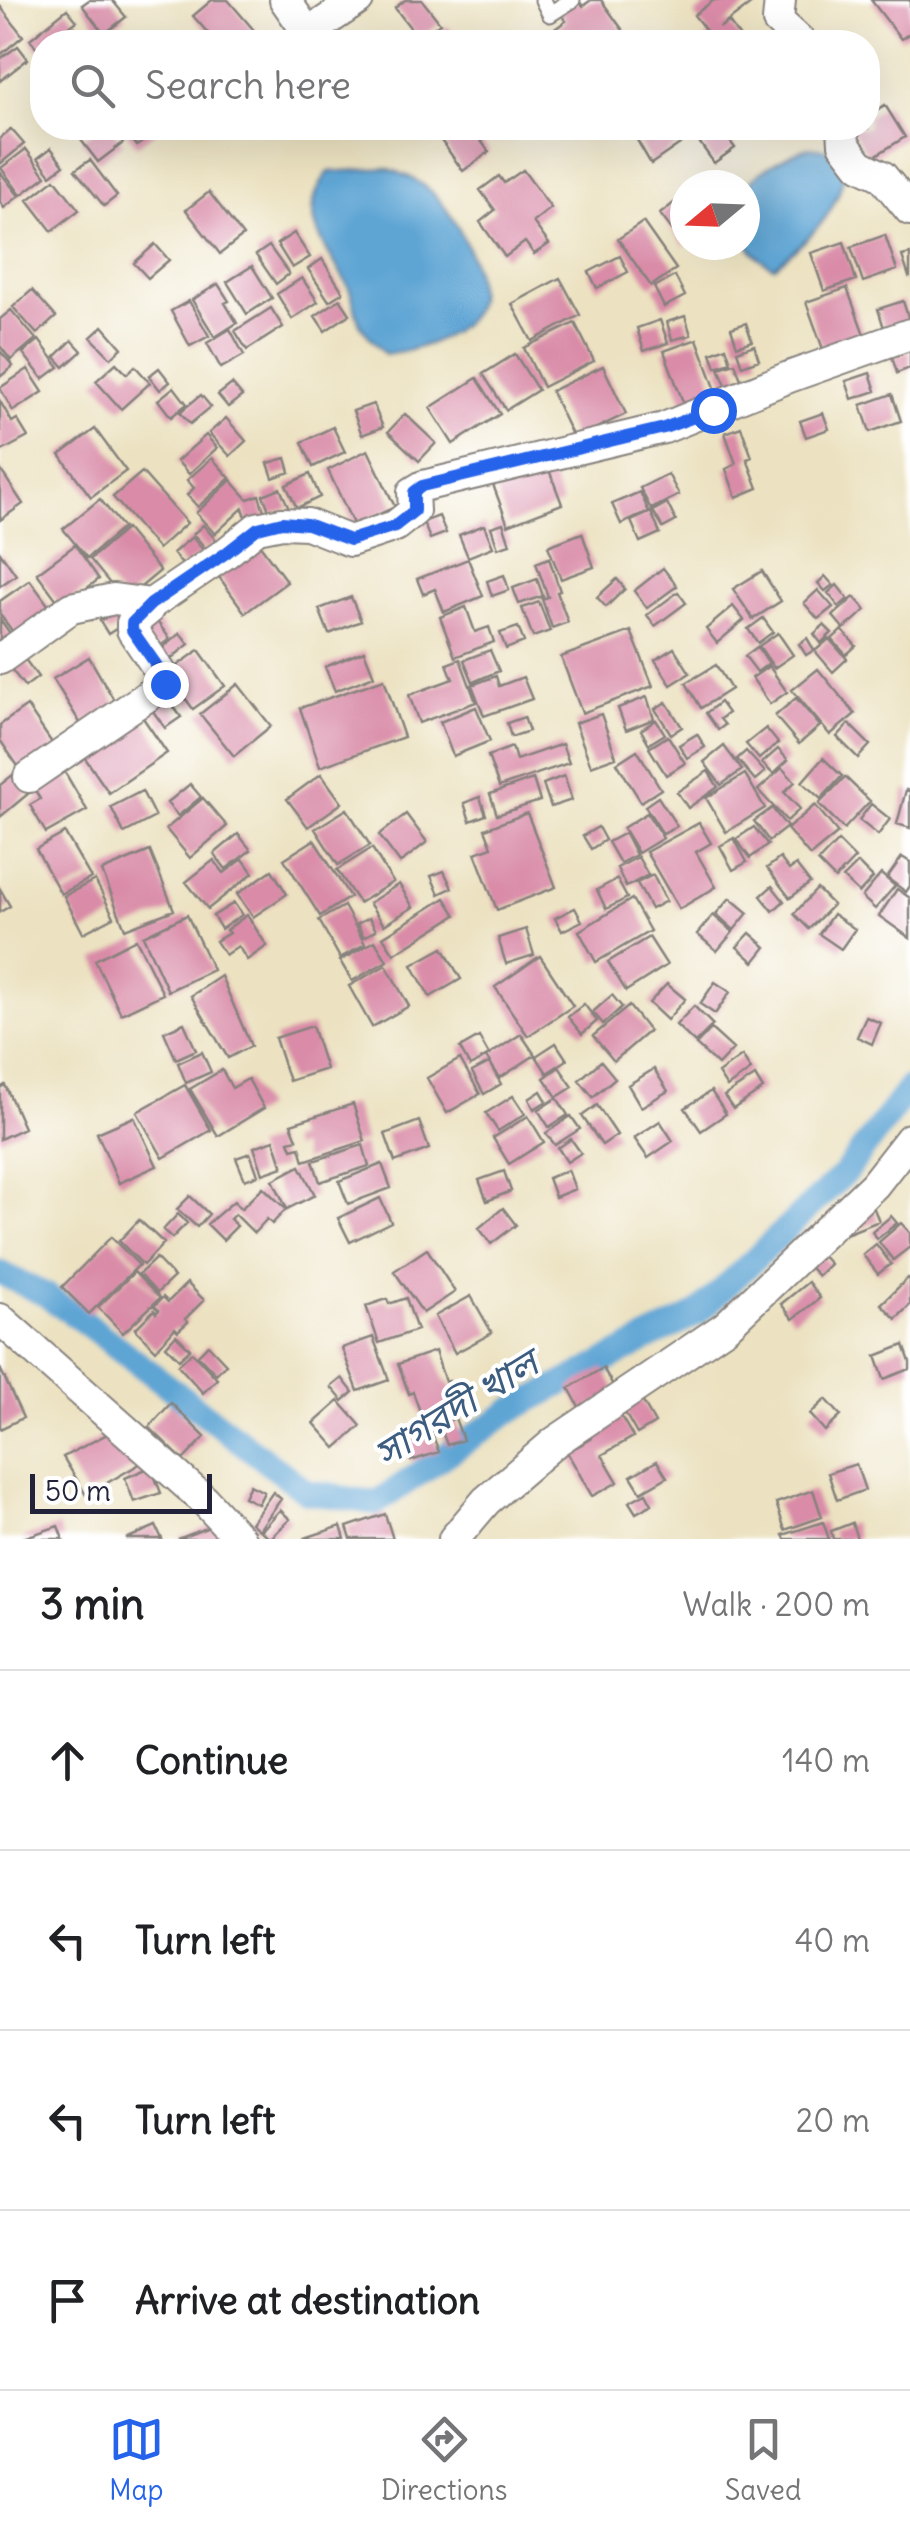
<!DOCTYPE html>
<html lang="en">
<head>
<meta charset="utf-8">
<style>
	body { margin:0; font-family:Delius,"Noto Sans Bengali",sans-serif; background:#f2f2f2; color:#202124 }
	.compass { position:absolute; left:670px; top:170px; width:90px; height:90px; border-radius:50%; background:#fff; box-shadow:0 10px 40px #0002; rotate:251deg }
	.scale { position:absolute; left:30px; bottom:25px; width:182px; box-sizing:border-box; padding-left:10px; border:5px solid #22223b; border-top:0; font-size:28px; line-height:35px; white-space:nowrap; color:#22223b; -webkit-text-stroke:8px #fff; paint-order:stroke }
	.stop { position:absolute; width:30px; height:30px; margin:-22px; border:8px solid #2563eb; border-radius:50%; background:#fff }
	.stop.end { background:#2563eb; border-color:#fff; box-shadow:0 2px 10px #0008 }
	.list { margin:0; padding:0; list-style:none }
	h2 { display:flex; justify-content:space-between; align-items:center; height:130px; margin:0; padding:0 40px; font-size:42px }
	h2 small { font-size:32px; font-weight:400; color:#757577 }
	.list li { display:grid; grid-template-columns:65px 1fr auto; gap:30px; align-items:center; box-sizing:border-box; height:180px; padding:0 40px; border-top:2px solid #e0e0e0 }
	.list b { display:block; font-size:38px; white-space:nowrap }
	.list em { font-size:32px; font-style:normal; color:#757577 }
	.icon { flex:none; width:55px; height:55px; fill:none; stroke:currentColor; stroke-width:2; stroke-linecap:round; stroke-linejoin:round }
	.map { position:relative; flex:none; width:910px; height:1539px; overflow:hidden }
	.search { position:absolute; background:#fff; box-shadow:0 10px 40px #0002; left:30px; right:30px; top:30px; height:110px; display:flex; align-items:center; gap:25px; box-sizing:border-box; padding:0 35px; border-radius:40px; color:#757577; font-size:38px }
	.sheet { height:850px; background:#fff }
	nav { display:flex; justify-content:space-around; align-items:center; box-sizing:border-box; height:140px; border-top:2px solid #e0e0e0; background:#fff; font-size:28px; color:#757577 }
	nav a { display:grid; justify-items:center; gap:5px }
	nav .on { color:#2563eb }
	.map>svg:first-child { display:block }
	.water { fill:#5ea5d4; stroke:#406488; stroke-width:2.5 }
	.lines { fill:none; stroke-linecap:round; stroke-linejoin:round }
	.canal { stroke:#5ea5d4; stroke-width:25 }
	.building { fill:#d98ba7 }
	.service-casing { stroke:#87827e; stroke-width:19 }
	.minor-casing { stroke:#87827e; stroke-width:34 }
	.service { stroke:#fff; stroke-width:15 }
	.minor { stroke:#fff; stroke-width:30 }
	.route { stroke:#2563eb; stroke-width:12 }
	.labels { text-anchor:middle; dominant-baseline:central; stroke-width:8; stroke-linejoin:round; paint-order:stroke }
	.water-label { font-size:38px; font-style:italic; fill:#3d5d80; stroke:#fff }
</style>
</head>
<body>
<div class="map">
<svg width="910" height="1539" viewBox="0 0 910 1539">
	<rect width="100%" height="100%" fill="#fff"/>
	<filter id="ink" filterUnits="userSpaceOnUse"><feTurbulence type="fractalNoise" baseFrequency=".01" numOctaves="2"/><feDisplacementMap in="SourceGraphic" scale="20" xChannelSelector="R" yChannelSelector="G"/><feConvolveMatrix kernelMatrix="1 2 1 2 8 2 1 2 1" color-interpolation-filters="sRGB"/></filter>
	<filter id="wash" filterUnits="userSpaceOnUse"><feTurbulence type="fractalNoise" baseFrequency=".0048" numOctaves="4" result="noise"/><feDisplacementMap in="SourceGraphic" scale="40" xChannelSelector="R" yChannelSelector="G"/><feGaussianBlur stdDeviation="2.25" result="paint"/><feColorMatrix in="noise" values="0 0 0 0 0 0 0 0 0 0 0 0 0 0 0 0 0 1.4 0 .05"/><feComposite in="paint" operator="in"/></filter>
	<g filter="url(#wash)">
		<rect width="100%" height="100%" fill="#ece2c1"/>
		<path class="water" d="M810,147C829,148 834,154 845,168C837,217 810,237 774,267C763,262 750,251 746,239C743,231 744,191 749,184C760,168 792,153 810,147Z
			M386,168C402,173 415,178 427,188C455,210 495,286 469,318C449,341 413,351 385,354C378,345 366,335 360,324C355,312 354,298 348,286C328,248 293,214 329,172Z"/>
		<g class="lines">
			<path class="canal" d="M0,1273L46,1295L88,1325L307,1492L376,1503L512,1410L698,1313L845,1173L910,1087"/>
		</g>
		<g id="blocks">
			<path class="building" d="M89,0H112L126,17L104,34L82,5Z
				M212,0H228L259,36L252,42H216L193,16Z
				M405,0H422L440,23L419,39L395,8Z
				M578,0L583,6L591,0H601L627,36L618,42H556L549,33L566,21L558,10Z
				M714,0H756L719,28L729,22L743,42H701L710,36L694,15Z
				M871,0H910V33L901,39Z
				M0,6L23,36L0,55Z
				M67,9L77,21L50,42H42V48L39,51L30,39Z
				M447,26L457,37L450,42H426Z
				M75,27L87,42H55Z
				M18,46L28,59L0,81V59Z
				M885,105L905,137L870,159L851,128H868V116Z
				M97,128H111L123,143L98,162L81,140Z
				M123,128H160L137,146Z
				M432,128H472L489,152L463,171Z
				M630,128H670L680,144L651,164Z
				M707,128H720L735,148L714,163L695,136Z
				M11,129L24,144L0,164V138Z
				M51,148L64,165L51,175L38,158Z
				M26,149L46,176L21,195L1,168Z
				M90,160L117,196L104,206L75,170Z
				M523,170L551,208L533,222L549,244L534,254L525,242L505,257L480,222L495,210L480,190L499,176L504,183Z
				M0,172L19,196L4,208L0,202Z
				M55,179L79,210L52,231L28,200Z
				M209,192L243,236L220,254L186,210Z
				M685,194V247L660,214Z
				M643,222L676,269L651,286L618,239Z
				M294,233L310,257L292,268L277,244Z
				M885,235L897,270L863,282L851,247Z
				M844,242L856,280L824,291L811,253Z
				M155,244L169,260L148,278L134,263Z
				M269,246L289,274L276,284L256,255Z
				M910,254V277H909L902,256Z
				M620,256L628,272L597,288L589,272Z
				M322,259L343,292L329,301L308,269Z
				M252,266L272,298L247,314L227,282Z
				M675,276L685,296L664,307L654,287Z
				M302,278L318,302L292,319L277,294Z
				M560,278L580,315L532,341L512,304Z
				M218,284L229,301L225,303L237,323L215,337L192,300Z
				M847,288L865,337L824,352L806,302Z
				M32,290L56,317L37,334L13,307Z
				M340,299L350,314L325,331L315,316Z
				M189,301L209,336L190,346L171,311Z
				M903,301L909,320L884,328L878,309Z
				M271,308L283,327L247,350L235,331Z
				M11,310L36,339L11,360L0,346V319Z
				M685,316L691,335L672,340L667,322Z
				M660,320L668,343L644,351L637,328Z
				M575,323L594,361L543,387L524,348Z
				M746,323L752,341L737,346L731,328Z
				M103,326L122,348L111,358L91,337Z
				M230,329L244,355L221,368L207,343Z
				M697,339L717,393L684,405L664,351Z
				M39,340L59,367L43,379L23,353Z
				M72,340L82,351L64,367L55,357Z
				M754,345L759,360L742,366L737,351Z
				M726,347L731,362L716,367L711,353Z
				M910,350V368L897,373L892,357Z
				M0,351L13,366L0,377Z
				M515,354L538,390L506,410L483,374Z
				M116,363L127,374L135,366L150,383L121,409L96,381Z
				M735,363L743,385L728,390L719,368Z
				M603,366L626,414L574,439L551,391Z
				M159,368L170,382L160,390L149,376Z
				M28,369L43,392L13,411L0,388Z
				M870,373L876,391L852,399L846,381Z
				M477,378L500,414L453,444L430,408Z
				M232,384L242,396L228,407L218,395Z
				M174,387L187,404L171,417L158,400Z
				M892,394L901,421L870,432L861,405Z
				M201,395L211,407L190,424L180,412Z
				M0,401L12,422L17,419L28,437L0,452Z
				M373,404L383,427L362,435L353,411Z
				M823,413L829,429L806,437L800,421Z
				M405,414L436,443L419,461L388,432Z
				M226,418L246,441L230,456L209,433Z
				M333,427L345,452L313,467L302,442Z
				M741,427L752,457L747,459L758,488L736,497L726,469L736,464L725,433Z
				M95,429L126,471L91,497L60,455Z
				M206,435L217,448L189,474L177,461Z
				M368,450L395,507L354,526L328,470Z
				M212,458L230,478L198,507L187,495L194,488L187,480Z
				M286,458L290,472L273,478L268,463Z
				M546,462L562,504L508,525L492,482Z
				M0,469L23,504L0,520Z
				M142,472L187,523L158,549L113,497Z
				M310,474L320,497L297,508L286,485Z
				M668,474L679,495L651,509L640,488Z
				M231,480L248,499L259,495L267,520L249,526L243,508L215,534L196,513Z
				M280,488L289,508L271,515L263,495Z
				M640,492L649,512L621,524L612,504Z
				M100,499L123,528L87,558L63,529Z
				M667,503L676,521L663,528L653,511Z
				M651,512L660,533L640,542L631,521Z
				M439,516L446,533L430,539L423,522Z
				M503,523L510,544L498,548L491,527Z
				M203,525L217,541L207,550L193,534Z
				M484,525L493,547L468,557L459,535Z
				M126,529L160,571L124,601L90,559Z
				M582,533L594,567L561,579L548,546Z
				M192,537L204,551L184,567L173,553Z
				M254,537L287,582L245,613L212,567Z
				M75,545L99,579L62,607L37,573Z
				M0,552L16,575L0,586Z
				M549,558L560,591L557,592L568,622L552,628L542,599L548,597L536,563Z
				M468,559L483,596L444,612L435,589L423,594L417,579Z
				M663,568L677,586L647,608L634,591Z
				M762,571L781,601L753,619L733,589Z
				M504,575L509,590L492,596L487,581Z
				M825,576L833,585L825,591L818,583Z
				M537,579L543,596L519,604L513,588Z
				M617,579L625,589L606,607L597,597Z
				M30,580L54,613L18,639L0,614V601Z
				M837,585L848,599L839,607L828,593Z
				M818,590L833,607L818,619L804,603Z
				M678,592L686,603L655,626L647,615Z
				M351,597L361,621L329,634L319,609Z
				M854,597L866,610L844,629L833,616Z
				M539,602L550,631L533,637L522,608Z
				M733,606L744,620L717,643L706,629Z
				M466,607L475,632L489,627L494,642L455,657L440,617Z
				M115,613L122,625L108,634L100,621Z
				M153,616L170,639L154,650L137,627Z
				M763,618L773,632L758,643L748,629Z
				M0,619L14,639L0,649Z
				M824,625L832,633L821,643L814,634Z
				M518,627L524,642L506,649L500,633Z
				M842,630L856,646L846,655L832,639Z
				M631,631L653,686L582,713L561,657Z
				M180,633L189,644L163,665L154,655Z
				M778,633L793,655L774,668L759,646Z
				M807,638L814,650L806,655L799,644Z
				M829,639L847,659L833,672L815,651Z
				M757,647L769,663L757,672L745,656Z
				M674,648L690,673L671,685L655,660Z
				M199,650L225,686L193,709L167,673Z
				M490,650L499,671L473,682L464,660Z
				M364,651L374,676L335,691L325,667Z
				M89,657L117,705L82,726L53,679Z
				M24,658L38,677L25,687L11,669Z
				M460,659L476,702L419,723L409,695L453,679L447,664Z
				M716,665L731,689L701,708L686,683Z
				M769,666L787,692L770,704L752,678Z
				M818,669L855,714L830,735L792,690Z
				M496,676L499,686L523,677L532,699L484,716L472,685Z
				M384,679L404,737L320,767L300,708Z
				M238,684L271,726L234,756L200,714Z
				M166,696L181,717L165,728L150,707Z
				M647,697L654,719L626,730L618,708Z
				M796,698L820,726L799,744L775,716Z
				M666,702L682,727L671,734L655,709Z
				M720,702L728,713L720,719L725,725L718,730L706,713Z
				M27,706L56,749L22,772L0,740V725Z
				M476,707L490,741L453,756L440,722Z
				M139,712L167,753L109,793L81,752Z
				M601,714L616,757L591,766L575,723Z
				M524,717L529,731L511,737L507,723Z
				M656,720L665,734L649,744L641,730Z
				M849,724L870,745L858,758L837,737Z
				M766,728L778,743L759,759L746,744Z
				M697,734L705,747L687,758L679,745Z
				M668,736L685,763L666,775L649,748Z
				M562,744L569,763L499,787L488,756L512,747L516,760Z
				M724,746L742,770L721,785L704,762Z
				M778,749L788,760L773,774L762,763Z
				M637,750L661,789L641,802L617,763Z
				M746,751L765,772L755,780L737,759Z
				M823,758L842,776L821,799L802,782Z
				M60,764L87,810L46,833L30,805L40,799L30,781Z
				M782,768L795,782L784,792L800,809L787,821L758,790Z
				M708,771L718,787L688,808L677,792Z
				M14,774L29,793L0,817V785Z
				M321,774L342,803L308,827L287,799Z
				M745,774L765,808L726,832L706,798Z
				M564,776L572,800L551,807L543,784Z
				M845,777L870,801L844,829L819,804Z
				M533,779L540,801L497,815L490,794Z
				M190,784L201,797L178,816L167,803Z
				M906,790L910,791V828L897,824Z
				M142,791L155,817L124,833L111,807Z
				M480,797L486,815L470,821L464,803Z
				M658,797L677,826L663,834L645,806Z
				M203,798L227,826L190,858L166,829Z
				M871,804L890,819L878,835L859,820Z
				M815,805L838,833L810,856L787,829Z
				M772,808L787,827L769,841L754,821Z
				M347,809L370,845L338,865L315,829Z
				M527,813L556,887L497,910L475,853L492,847L485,829Z
				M647,813L663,838L638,853L623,828Z
				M406,814L427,842L400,863L379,835Z
				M699,823L711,843L696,852L716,887L679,909L646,852Z
				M598,827L605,840L591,849L583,836Z
				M754,827L768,845L750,858L736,839Z
				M65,833L91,878L61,894L36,849Z
				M625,833L636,855L620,863L608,842Z
				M238,834L251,850L226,869L214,854Z
				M734,838L747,862L733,870L720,846Z
				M314,840L350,897L320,916L284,859Z
				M838,841L855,858L835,879L818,862Z
				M372,848L393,882L359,903L337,870Z
				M150,851L174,910L125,929L102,871Z
				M638,857L648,875L626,887L617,868Z
				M902,857L910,862V886L906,892L887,878Z
				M780,858L789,870L796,865L810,883L790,898L767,868Z
				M243,859L253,873L208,909L186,882L214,860L224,873Z
				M858,863L873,878L859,893L843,878Z
				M272,870L287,894L253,917L237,894Z
				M444,871L452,888L439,894L431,876Z
				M881,874L895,886L875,909L862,897Z
				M653,875L666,901L651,909L637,883Z
				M617,879L627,898L606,909L597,890Z
				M95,880L114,917L83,933L64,896Z
				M399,884L413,907L384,925L369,903Z
				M772,886L784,901L773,911L761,896Z
				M0,889L10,906L0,912Z
				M817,889L833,905L809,929L794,914Z
				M897,889L910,898V938L879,916Z
				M445,898L456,915L394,954L383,937Z
				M730,898L748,913L734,930L716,914Z
				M632,899L650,931L596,962L579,931Z
				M234,903L242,915L221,929L213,916Z
				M344,906L365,944L340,958L319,920Z
				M575,908L582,921L562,931L555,918Z
				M833,914L855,929L841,949L819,934Z
				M187,915L213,970L168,991L143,936Z
				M247,915L267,946L247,960L238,946L225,955L216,941L229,933L226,930Z
				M713,915L733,932L717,951L697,934Z
				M369,918L376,930L364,937L357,924Z
				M526,929L534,955L506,964L498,938Z
				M750,933L766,947L754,962L737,947Z
				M649,937L667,965L626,991L608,962Z
				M136,939L163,994L121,1014L95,960Z
				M375,941L387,961L352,981L340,961Z
				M443,948L461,979L430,997L412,965Z
				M540,956L573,1006L528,1036L495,987Z
				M386,965L409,1006L372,1027L349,986Z
				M221,976L251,1046L228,1058L191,996Z
				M715,982L730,992L715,1014L700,1004Z
				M667,984L685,999L667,1020L649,1003Z
				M612,995L622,1007L603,1024L593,1012Z
				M584,1004L597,1021L582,1034L568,1017Z
				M629,1006L649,1031L614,1061L593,1036Z
				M694,1006L713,1025L695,1043L676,1025Z
				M866,1017L881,1023L872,1044L857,1037Z
				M184,1023L196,1050L176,1059L164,1032Z
				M312,1026L326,1069L289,1081L275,1038Z
				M711,1029L733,1049L718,1065L696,1045Z
				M521,1034L535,1055L500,1078L486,1057Z
				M479,1037L489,1055L470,1066L460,1048Z
				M556,1043L567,1060L547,1073L536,1056Z
				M202,1052L211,1072L186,1083L178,1063Z
				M742,1056L751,1070L727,1087L718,1073Z
				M460,1059L480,1094L447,1113L427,1078Z
				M601,1061L615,1078L593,1097L579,1080Z
				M489,1063L501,1084L484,1094L472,1072Z
				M559,1067L573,1087L557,1097L544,1078Z
				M654,1069L668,1091L641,1107L628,1085Z
				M222,1070L232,1088L248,1079L264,1108L218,1136L190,1089Z
				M755,1076L763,1089L733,1109L724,1096Z
				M5,1085L24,1128L0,1139V1088Z
				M185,1085L211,1130L163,1158L137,1112Z
				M541,1091L547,1101L534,1109L529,1099Z
				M711,1091L726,1114L701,1131L685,1108Z
				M513,1096L525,1114L498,1131L486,1113Z
				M557,1098L568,1115L549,1127L538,1110Z
				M353,1104L365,1141L304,1161L300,1147L292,1149L289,1141L297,1139L291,1124Z
				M597,1105L617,1135L602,1145L582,1116Z
				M528,1116L544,1142L509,1164L493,1138Z
				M571,1116L580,1129L555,1145L546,1133Z
				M134,1117L157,1166L119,1183L97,1133Z
				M419,1121L429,1149L395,1162L385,1134Z
				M660,1121L673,1141L648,1158L634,1138Z
				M571,1139L581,1153L567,1162L558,1148Z
				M274,1140L283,1167L263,1174L254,1147Z
				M363,1145L369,1166L320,1182L313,1161Z
				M250,1153L258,1175L245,1180L236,1158Z
				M382,1164L391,1188L348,1204L339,1181Z
				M300,1166L315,1195L287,1209L273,1180Z
				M568,1170L575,1189L555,1197L548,1178Z
				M504,1171L511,1191L487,1201L479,1180Z
				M263,1187L286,1209L272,1224L267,1219L254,1233L235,1214L230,1219L237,1226L223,1240L207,1224L234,1201L241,1209Z
				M190,1196L209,1214L197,1227L177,1209Z
				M380,1198L391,1222L350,1242L338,1218Z
				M870,1199L879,1221L838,1237Z
				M503,1208L516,1225L491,1244L479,1228Z
				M178,1214L187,1223L172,1238L163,1230Z
				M891,1216L897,1223L877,1239L872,1232Z
				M139,1220L164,1243L143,1265L119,1241Z
				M901,1223L910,1233V1247L893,1260L879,1242Z
				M111,1237L139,1265L89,1314L62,1287Z
				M876,1244L891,1264L878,1274L863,1255Z
				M427,1249L455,1292L423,1313L394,1271Z
				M819,1252L830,1264L818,1276L806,1264Z
				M156,1258L174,1277L157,1293L139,1274Z
				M134,1272L160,1298L123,1333L98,1307Z
				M908,1278L910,1280V1305L896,1319L881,1304Z
				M808,1282L820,1298L793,1319L781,1304Z
				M187,1283L204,1300L185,1319L188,1322L178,1331L175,1328L156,1350L135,1329L154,1310L156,1313L159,1310L154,1306L163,1297L168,1302Z
				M471,1296L492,1333L455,1353L435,1316Z
				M406,1298L417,1330L379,1343L366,1306L387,1299L389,1304Z
				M176,1335L190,1349L179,1359L166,1346Z
				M373,1337L389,1380L358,1391L342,1348Z
				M208,1345L226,1364L216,1374L198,1355Z
				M904,1345L910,1362V1369L884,1379L876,1356Z
				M435,1351L445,1382L449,1381L460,1411L424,1423L413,1392L409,1394L398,1364Z
				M192,1352L217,1379L203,1393L178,1365Z
				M0,1368L23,1418L0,1429Z
				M603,1368L617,1392L582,1412L569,1388Z
				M342,1378L353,1392L343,1401L331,1387Z
				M639,1395L655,1423L637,1434L621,1406Z
				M826,1399L841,1416L825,1431L810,1414Z
				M339,1401L361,1426L336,1448L314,1423Z
				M171,1403L205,1437L183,1460L149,1427Z
				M618,1411L633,1437L602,1455L618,1482L592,1496L567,1452L591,1439L586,1430Z
				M455,1418L463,1440L447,1445L439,1424Z
				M117,1429L150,1458L86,1495L63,1457Z
				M431,1431L439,1452L411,1461L404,1441Z
				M657,1461L667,1477L641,1492L631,1476Z
				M856,1464L865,1490L837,1500L828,1473Z
				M151,1467L161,1493L134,1502L125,1478Z
				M250,1485L264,1492L258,1504L244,1497Z
				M813,1490L822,1517L785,1530L776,1503Z
				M273,1492L281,1499L259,1530L251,1523Z
				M646,1493L652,1504L636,1513L629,1502Z
				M280,1510L290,1519L270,1539L261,1531Z
				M385,1514L393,1539H351L347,1527Z
				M823,1522L829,1539H785L783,1535Z
				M852,1523L857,1539H833L831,1531Z
				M217,1524L222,1539H178Z
				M58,1526L63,1539H23V1538Z
				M156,1526L162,1539H126Z
				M341,1526L345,1539H305V1538Z"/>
		</g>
	</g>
	<g filter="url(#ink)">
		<use href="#blocks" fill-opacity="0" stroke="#87827e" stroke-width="2.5"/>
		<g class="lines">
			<defs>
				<path id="service" d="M543,0L550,14L572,0"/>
				<path id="minor" d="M285,0L308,33L358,0
					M780,0L778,21L801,42
					M843,128L844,144L860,165L882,176L910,210
					M0,659L71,608L114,599L151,604
					M29,777L165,684L164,677L132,630V623L147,611L151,604L226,553L257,528L282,523L307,524L350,541L395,526L414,511L413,492L423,486L664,428L789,377L910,334
					M0,1319L204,1500L240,1539
					M454,1539L486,1501L555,1442L725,1327L874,1185L910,1139"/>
			</defs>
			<use href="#service" class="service-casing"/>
			<use href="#minor" class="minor-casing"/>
			<use href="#service" class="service"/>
			<use href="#minor" class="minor"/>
		</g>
	</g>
	<g class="lines" filter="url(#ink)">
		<path class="route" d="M165,684L164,676L132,630V623L151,604L226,553L258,528L282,522L307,524L350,540L395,526L414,511V492L422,486L664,428L713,410"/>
	</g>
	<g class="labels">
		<g class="water-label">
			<text transform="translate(456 1408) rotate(-32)">সাগরদী খাল</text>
		</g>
	</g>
</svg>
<svg class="compass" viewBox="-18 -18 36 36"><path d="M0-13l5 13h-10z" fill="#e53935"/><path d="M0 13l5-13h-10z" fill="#757577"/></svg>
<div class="scale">50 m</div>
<div class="stop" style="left:713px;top:410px"></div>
<div class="stop end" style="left:165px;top:684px"></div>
<div class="search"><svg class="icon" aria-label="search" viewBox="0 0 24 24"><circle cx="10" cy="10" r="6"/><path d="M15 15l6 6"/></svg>Search here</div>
</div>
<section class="sheet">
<h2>3 min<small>Walk · 200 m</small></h2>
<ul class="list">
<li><svg class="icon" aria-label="ahead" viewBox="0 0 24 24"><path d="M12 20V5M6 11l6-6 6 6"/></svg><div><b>Continue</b></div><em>140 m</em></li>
<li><svg class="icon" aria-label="left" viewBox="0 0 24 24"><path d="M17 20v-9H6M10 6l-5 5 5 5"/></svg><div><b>Turn left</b></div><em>40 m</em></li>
<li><svg class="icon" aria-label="left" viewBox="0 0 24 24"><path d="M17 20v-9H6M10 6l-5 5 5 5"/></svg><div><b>Turn left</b></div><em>20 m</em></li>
<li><svg class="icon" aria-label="arrive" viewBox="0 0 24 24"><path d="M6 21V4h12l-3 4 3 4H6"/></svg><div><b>Arrive at destination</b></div></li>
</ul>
</section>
<nav>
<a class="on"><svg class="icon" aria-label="map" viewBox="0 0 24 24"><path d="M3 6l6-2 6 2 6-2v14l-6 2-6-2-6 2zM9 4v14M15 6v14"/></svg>Map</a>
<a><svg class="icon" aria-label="directions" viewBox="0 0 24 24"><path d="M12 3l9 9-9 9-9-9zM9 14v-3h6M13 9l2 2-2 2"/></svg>Directions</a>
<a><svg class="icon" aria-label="saved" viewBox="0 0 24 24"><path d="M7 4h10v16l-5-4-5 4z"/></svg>Saved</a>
</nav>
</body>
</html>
